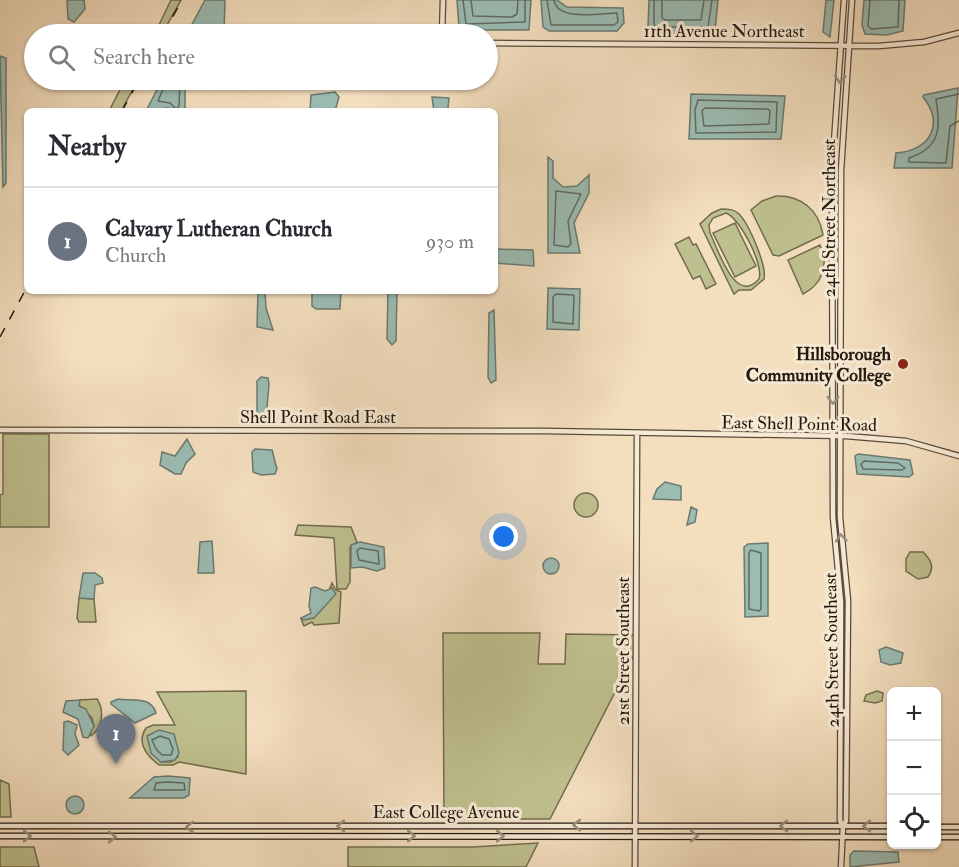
<!DOCTYPE html>
<html lang="en">
<head>
<meta charset="utf-8">
<style>
	body { margin:0; font-family:"IM FELL Double Pica",serif; background:#f2f2f3; color:#2b2b33 }
	.controls { position:absolute; right:18px; bottom:18px; display:grid; overflow:hidden; border-radius:9px; box-shadow:0 2px 4px #0004 }
	.controls button { width:54px; height:54px; display:grid; place-items:center; padding:0; border:0; border-bottom:2px solid #e1e1e2; background:#fff; color:#2b2b33; font:30px sans-serif }
	.you { position:absolute; left:504px; top:537px; width:21px; height:21px; margin:-15px; border:4px solid #fff; border-radius:50%; background:#1a73e8; box-shadow:0 0 0 9px #1a73e833 }
	.badge { display:grid; place-items:center; width:39px; height:39px; border-radius:50%; background:#7c3aed; color:#fff; font-size:20px; font-weight:700 }
	.pin { position:absolute; translate:-50% -50px; filter:drop-shadow(0 2px 3px #0008) }
	.pin::after { content:''; position:absolute; top:32px; width:21px; height:18px; background:inherit; clip-path:polygon(0 0,100% 0,50% 100%) }
	.list { margin:0; padding:0; list-style:none }
	h2 { display:flex; justify-content:space-between; align-items:center; height:78px; margin:0; padding:0 24px; font-size:26px }
	h2 small { font-size:20px; font-weight:400; color:#7c7c81 }
	.list li { display:grid; grid-template-columns:39px 1fr auto; gap:18px; align-items:center; box-sizing:border-box; height:108px; padding:0 24px; border-top:2px solid #e1e1e2 }
	.list b { display:block; font-size:22px; white-space:nowrap }
	.list p { margin:0; font-size:20px; white-space:nowrap; color:#7c7c81 }
	.list em { font-size:20px; font-style:normal; color:#7c7c81 }
	.icon { flex:none; width:33px; height:33px; fill:none; stroke:currentColor; stroke-width:2; stroke-linecap:round; stroke-linejoin:round }
	.map { position:relative; flex:none; width:959px; height:867px; overflow:hidden }
	.search { position:absolute; background:#fff; box-shadow:0 2px 4px #0004; left:24px; top:24px; width:474px; height:66px; display:flex; align-items:center; gap:15px; box-sizing:border-box; padding:0 21px; border-radius:33px; color:#7c7c81; font-size:22px }
	.panel { position:absolute; background:#fff; box-shadow:0 2px 4px #0004; left:24px; top:108px; width:474px; height:186px; border-radius:9px }
	.map>svg:first-child { display:block }
	.green { fill:#bfc08f; stroke:#726c4f; stroke-width:1.5; fill-rule:evenodd }
	.water { fill:#9bbcb3; stroke:#6b7a71; stroke-width:1.5 }
	.lines { fill:none; stroke-linecap:round; stroke-linejoin:round }
	.shore { stroke:#606a61; stroke-width:1.5 }
	.tertiary-casing { stroke:#584a3b; stroke-width:7 }
	.secondary-casing { stroke:#24180f; stroke-width:7 }
	.tertiary { stroke:#f7ead5; stroke-width:4.5 }
	.secondary { stroke:#f7ead5; stroke-width:4.5 }
	.rail { stroke:#24180f; stroke-width:1.5; stroke-dasharray:10 10; stroke-linecap:butt }
	.oneway { stroke:#988c7c }
	.poi-dot { fill:#8f2418; stroke:#f7ead5; stroke-width:2 }
	.labels { text-anchor:middle; dominant-baseline:central; stroke-width:6; stroke-linejoin:round; paint-order:stroke }
	.street-label { font-size:18px; fill:#24180f; stroke:#f7ead5 }
	.poi-label { font-size:18px; font-weight:bold; fill:#24180f; stroke:#f7ead5; text-anchor:end }
</style>
</head>
<body>
<div class="map">
<svg width="959" height="867" viewBox="0 0 959 867">
	<rect width="100%" height="100%" fill="#f3debe"/>
	<filter id="stains"><feTurbulence type="fractalNoise" baseFrequency=".00333" numOctaves="4"/><feColorMatrix values="0 0 0 0 .2 0 0 0 0 .09 0 0 0 0 .02 0 0 0 .5 -.17"/></filter>
	<radialGradient id="worn" r=".72"><stop offset=".6" stop-color="#630" stop-opacity="0"/><stop offset="1" stop-color="#630" stop-opacity=".3"/></radialGradient>
	<path class="green" d="M171,0H181L162,34H151L157,29Z
		M125,80H138L121,111H109Z
		M776,196C801,195 819,210 823,235L779,256L773,255L751,210L762,201Z
		M721,209C728,209 734,209 739,214C749,224 767,266 764,279L751,290H739L734,294L700,224L712,213ZM726,213C740,218 764,265 759,279C735,306 718,249 710,233L709,225L713,218Z
		M735,223L756,266L735,277L713,233Z
		M689,237L693,245L696,244L716,284L706,289L700,276L693,279L675,244Z
		M820,245C829,264 823,284 803,294L788,260Z
		M3,434H49V527H0V495L3,494Z
		M574 505a12 12 0 1 1 24 0a12 12 0 1 1-24 0Z
		M298,525L351,527L357,542L350,547V582L346,589H337L334,538L295,535Z
		M910,552H923C931,560 935,567 928,577L918,579L906,571V559Z
		M332,583L336,590L341,592L339,623L314,625L312,622L304,626L301,619L314,618L332,588H330Z
		M79,598L94,599L96,622H79L77,618Z
		M443,633H540L538,664H565L566,634L634,635V655L550,819H444Z
		M246,691V774L179,762L173,765H159C147,756 136,743 146,728L153,725H175L157,692ZM174,735L178,757L171,762H161Z
		M877,691L883,693L882,701L875,703L864,701L866,695Z
		M97,699C105,711 102,728 91,736L90,731L94,726L92,718L78,704L80,700Z
		M0,780L9,784L11,817H0Z
		M538,843L526,867H348V847H473Z
		M0,847H34L39,867H0Z"/>
	<path class="water" d="M67,0H84L85,9L74,22L68,19Z
		M205,0H225L224,33L189,34V30Z
		M457,0H531L529,30H463L459,27Z
		M541,0H557L567,7L623,8L624,23L617,31H549L543,27Z
		M649,0H718L715,31L712,33L651,34L648,28Z
		M826,0H834L830,37L823,32Z
		M864,0H905L903,31L887,35L865,34L862,25Z
		M0,56L6,58V183L3,187Z
		M162,80H185V111L167,108L146,111Z
		M958,88L952,168H894L896,153C930,151 945,124 923,97L924,95Z
		M335,92L339,97L335,111H310L311,95Z
		M691,94L785,96L781,139H689Z
		M432,97L449,98L448,108L450,111H434Z
		M548,157L553,161V178L563,187L577,186L589,175V193L574,223L580,253H548Z
		M495,249L533,250L534,266L495,263Z
		M548,288L580,289L579,330L547,329Z
		M258,291H265L266,308L273,330L257,327Z
		M312,291H341L340,309H316L312,306Z
		M388,291H397L396,341L392,345L387,339Z
		M494,310L496,380L491,383L488,377L489,313Z
		M261,377L268,378L269,384L266,420L257,417V381Z
		M187,439L195,454L186,463L181,474H175L160,465L162,452L175,456Z
		M255,449L272,450L277,469L275,474L261,475L253,472L252,452Z
		M858,454L910,460L913,474L909,477L857,474L855,456Z
		M665,482L681,486V500L653,499L657,489Z
		M691,507L697,510L695,522L687,525Z
		M212,541L214,573H198L200,542Z
		M360,542L384,547L385,568L377,571L362,567L351,568V545Z
		M768,543V616L745,617L744,547L748,544Z
		M543 566a8 8 0 1 1 16 0a8 8 0 1 1-16 0Z
		M83,573H95L102,578L103,583L95,585L94,599L79,598Z
		M315,587L325,591L332,588L336,594L314,618L304,620L301,618L311,613L309,606L311,588Z
		M886,647L903,653L901,663L890,665L881,662L879,650Z
		M118,699C132,701 151,696 156,713L135,723L111,704V702Z
		M80,700L79,706L86,709L94,726L88,738L83,737L78,719L63,712L66,701Z
		M68,721L77,725L75,734L79,745L68,755L63,750L64,722Z
		M159,730L174,734L179,753L175,760L161,762L151,753L147,736Z
		M168,776L190,778L189,795L184,798H130L154,777Z
		M66 805a9 9 0 1 1 18 0a9 9 0 1 1-18 0Z
		M854,851L898,852L899,862L850,867V855Z"/>
	<g class="lines">
		<path class="shore" d="M463,0L466,24L525,22V0
			M471,0L473,16L512,17L517,14L518,0
			M547,0L551,25H614L618,22L617,13C601,13 557,22 554,0
			M654,0V25L657,27H708L712,0
			M662,0V18L665,20H701L704,0
			M870,0L868,26L871,29L898,27L899,0
			M167,80L158,101L170,103L176,109L179,106L180,80
			M959,94L936,99C940,127 942,147 909,158V162L946,163L950,126L959,121
			M698,100L777,102L776,132L696,133L695,110Z
			M705,108L768,109L770,111L769,124L704,126L702,111Z
			M556,191L581,194L568,221L571,244L568,247L554,245Z
			M556,294L574,295L573,324L553,322V297Z
			M864,461L898,463L905,468L902,470L863,469L861,464Z
			M360,548L378,551L379,564L359,560L357,551Z
			M751,550L761,553V609L759,611L749,609V553Z
			M160,736L169,739L173,749L171,755H162L156,749L152,740Z
			M167,782L184,783L185,790H154L156,783Z"/>
		<defs>
			<path id="tertiary" d="M442,34L443,0
				M488,43L879,46L924,42L959,33
				M0,430L545,431L846,436L906,441L959,456
				M843,826L840,821L841,602L833,517L832,171L844,0
				M635,867L637,435
				M841,867L843,826L846,821L848,601L840,517L841,171L852,0"/>
			<path id="secondary" d="M0,826H892
				M936,827H959
				M0,836L892,837
				M936,837H959"/>
		</defs>
		<use href="#tertiary" class="tertiary-casing"/>
		<use href="#secondary" class="secondary-casing"/>
		<use href="#tertiary" class="tertiary"/>
		<use href="#secondary" class="secondary"/>
		<path class="rail" d="M163,34L182,0
			M122,111L139,80
			M0,337L27,287"/>
	</g>
	<defs><path id="oneway-chevron" d="M-2-3.5L2.5 0L-2 3.5" fill="none" stroke-width="1.6" stroke-linecap="round" stroke-linejoin="round" transform="scale(1.5)"/></defs>
	<g class="oneway">
		<use href="#oneway-chevron" transform="translate(840 79) rotate(94)"/>
		<use href="#oneway-chevron" transform="translate(833 400) rotate(90)"/>
		<use href="#oneway-chevron" transform="translate(841 538) rotate(-94)"/>
		<use href="#oneway-chevron" transform="translate(577 825) rotate(-180)"/>
		<use href="#oneway-chevron" transform="translate(341 826) rotate(179)"/>
		<use href="#oneway-chevron" transform="translate(784 826) rotate(-180)"/>
		<use href="#oneway-chevron" transform="translate(867 826) rotate(-180)"/>
		<use href="#oneway-chevron" transform="translate(190 827) rotate(-180)"/>
		<use href="#oneway-chevron" transform="translate(27 836)"/>
		<use href="#oneway-chevron" transform="translate(411 836)"/>
		<use href="#oneway-chevron" transform="translate(500 836)"/>
		<use href="#oneway-chevron" transform="translate(694 836)"/>
		<use href="#oneway-chevron" transform="translate(112 837)"/>
	</g>
	<circle class="poi-dot" cx="903" cy="364" r="6"/>
	<g class="labels">
		<g class="street-label">
			<text x="724" y="31">11th Avenue Northeast</text>
			<text transform="translate(829 218) rotate(-90)">24th Street Northeast</text>
			<text x="318" y="417">Shell Point Road East</text>
			<text transform="translate(799 424) rotate(1)">East Shell Point Road</text>
			<text transform="translate(832 650) rotate(-91)">24th Street Southeast</text>
			<text transform="translate(623 651) rotate(-90)">21st Street Southeast</text>
			<text x="446" y="812">East College Avenue</text>
		</g>
		<g class="poi-label">
			<text x="891" y="354">Hillsborough<tspan x="891" dy="21">Community College</tspan></text>
		</g>
	</g>
	<rect width="100%" height="100%" filter="url(#stains)"/>
	<rect width="100%" height="100%" fill="url(#worn)"/>
</svg>
<div class="controls">
<button>+</button>
<button>−</button>
<button><svg class="icon" aria-label="locate" viewBox="0 0 24 24"><circle cx="12" cy="12" r="6"/><path d="M12 2v4M12 18v4M2 12h4M18 12h4"/></svg></button>
</div>
<div class="you"></div>
<div class="pin badge" style="left:116px;top:764px;background:#6b7280">1</div>
<div class="search"><svg class="icon" aria-label="search" viewBox="0 0 24 24"><circle cx="10" cy="10" r="6"/><path d="M15 15l6 6"/></svg>Search here</div>
<section class="panel">
<h2>Nearby<small></small></h2>
<ul class="list">
<li><span class="badge" style="background:#6b7280">1</span><div><b>Calvary Lutheran Church</b><p>Church</p></div><em>930 m</em></li>
</ul>
</section>
</div>
</body>
</html>
